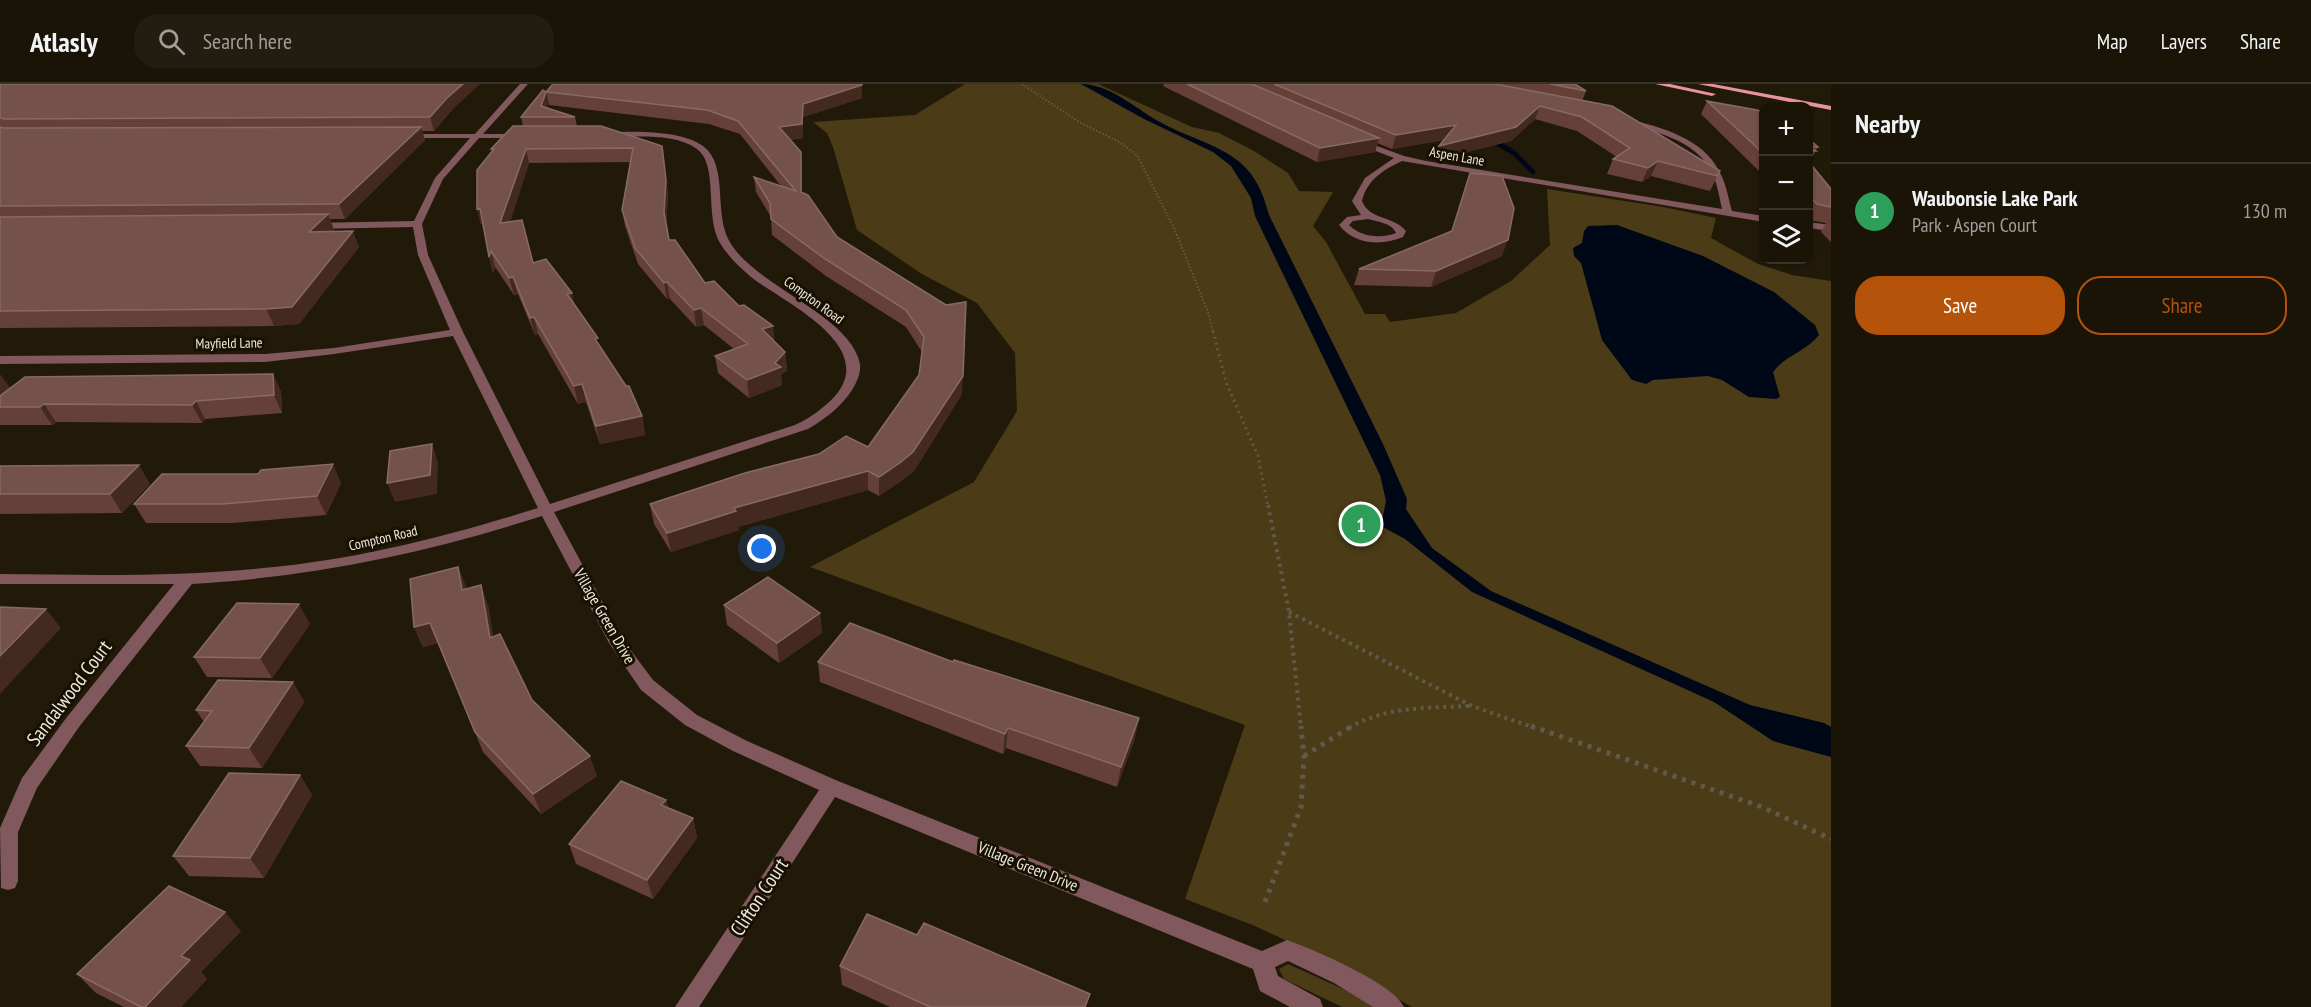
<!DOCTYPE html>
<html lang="en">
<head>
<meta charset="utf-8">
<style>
	body { margin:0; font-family:"PT Sans Narrow",sans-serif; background:#231d11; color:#f1f3f6 }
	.controls { position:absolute; right:18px; top:18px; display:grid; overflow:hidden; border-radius:12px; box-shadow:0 2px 4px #0004 }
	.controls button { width:54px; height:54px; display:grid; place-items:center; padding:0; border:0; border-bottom:2px solid #383328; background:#1a1407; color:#f1f3f6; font:30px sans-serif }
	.you { position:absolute; left:762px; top:465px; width:21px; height:21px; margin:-15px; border:4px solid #fff; border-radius:50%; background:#1a73e8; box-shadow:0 0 0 9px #1a73e833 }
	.badge { display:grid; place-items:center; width:39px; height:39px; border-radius:50%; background:#b45309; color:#fff; font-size:20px; font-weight:700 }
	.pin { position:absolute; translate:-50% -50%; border:3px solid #fff; box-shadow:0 2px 6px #0006 }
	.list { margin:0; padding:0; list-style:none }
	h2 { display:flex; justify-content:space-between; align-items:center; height:78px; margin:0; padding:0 24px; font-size:26px }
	h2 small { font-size:20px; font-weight:400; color:#9f9e9b }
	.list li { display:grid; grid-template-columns:39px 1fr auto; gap:18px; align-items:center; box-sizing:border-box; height:96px; padding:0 24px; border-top:2px solid #383328 }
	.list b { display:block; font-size:22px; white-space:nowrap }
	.list p { margin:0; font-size:20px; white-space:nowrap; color:#9f9e9b }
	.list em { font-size:20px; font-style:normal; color:#9f9e9b }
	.actions { display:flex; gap:12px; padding:18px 24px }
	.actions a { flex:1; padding:14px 0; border:2px solid #b45309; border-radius:24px; text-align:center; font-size:21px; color:#b45309 }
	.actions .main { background:#b45309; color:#fff }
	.icon { flex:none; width:33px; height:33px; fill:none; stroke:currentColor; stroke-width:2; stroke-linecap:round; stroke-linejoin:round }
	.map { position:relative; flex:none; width:1831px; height:923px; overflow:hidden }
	header { display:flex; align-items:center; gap:36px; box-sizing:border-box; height:84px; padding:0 30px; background:#1a1407; border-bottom:2px solid #383328 }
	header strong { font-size:28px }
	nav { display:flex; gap:33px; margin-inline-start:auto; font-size:21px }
	.search { width:420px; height:54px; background:#231d11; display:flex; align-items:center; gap:15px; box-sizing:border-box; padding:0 21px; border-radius:24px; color:#9f9e9b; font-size:22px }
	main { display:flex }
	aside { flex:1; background:#1a1407 }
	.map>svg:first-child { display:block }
	.green { fill:#4b3c17 }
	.water { fill:#000717 }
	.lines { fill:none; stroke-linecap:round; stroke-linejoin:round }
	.stream { stroke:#000717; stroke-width:5 }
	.path-far3 { stroke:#615a4a; stroke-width:2; stroke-dasharray:1.5 2; stroke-linecap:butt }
	.path-far2 { stroke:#615a4a; stroke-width:3; stroke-dasharray:2 4; stroke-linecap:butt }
	.path-far1 { stroke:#615a4a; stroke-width:4; stroke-dasharray:3 4.5; stroke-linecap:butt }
	.path { stroke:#615a4a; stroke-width:5; stroke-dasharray:4 6; stroke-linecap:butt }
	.minor { fill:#80585d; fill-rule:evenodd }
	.major { fill:#e8949f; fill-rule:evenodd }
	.wall { fill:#654039 }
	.shaded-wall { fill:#44291f }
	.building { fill:#74524b; stroke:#876a62; stroke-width:1.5 }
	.labels { text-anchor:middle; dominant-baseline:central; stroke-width:6; stroke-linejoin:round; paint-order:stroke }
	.far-street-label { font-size:14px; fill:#eee9de; stroke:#181102 }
	.street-label { font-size:16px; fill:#eee9de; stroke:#181102 }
	.near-street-label { font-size:20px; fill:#eee9de; stroke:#181102 }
</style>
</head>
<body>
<header>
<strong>Atlasly</strong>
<div class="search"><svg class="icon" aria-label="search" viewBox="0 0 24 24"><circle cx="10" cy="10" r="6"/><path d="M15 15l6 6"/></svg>Search here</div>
<nav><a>Map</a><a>Layers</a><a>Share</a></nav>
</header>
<main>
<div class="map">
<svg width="1831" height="923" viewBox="0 0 1831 923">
	<rect width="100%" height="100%" fill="#221a09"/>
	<path class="green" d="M965,0H1098L1192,43L1219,49L1254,67L1288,89L1299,107L1333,108L1313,142L1326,158L1365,230H1385L1390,238L1456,229L1511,197L1550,161L1547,105L1663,123L1716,134L1711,154L1758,180L1792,191L1831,197V923H1412L1328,876L1255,842L1185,815L1245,641L810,483L974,398L1017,327L1015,269L977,219L922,190L857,146L833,63L827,49L813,38L915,31Z
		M1288,880L1352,909L1376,923H1342L1284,895L1279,885Z"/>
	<path class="water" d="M1081,0C1109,0 1134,23 1158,37C1184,52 1213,58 1237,76C1256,91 1263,109 1269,131L1383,360L1407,415L1406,425L1432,464L1491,507L1750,621L1824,639L1831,643V673L1773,657L1714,618L1472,508L1405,455L1381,442L1386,417L1380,391L1255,132L1251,114L1231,82L1213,68L1144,35Z
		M1617,141L1703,172L1774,208L1815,241L1819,251C1805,268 1786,271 1773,288L1780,313L1776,315L1749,313L1722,296L1708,292L1653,296L1646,300L1632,296L1602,256L1581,179L1574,172L1573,164L1582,159L1584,147L1588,142Z"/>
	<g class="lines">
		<path class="stream" d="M1489,54L1514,69L1533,88"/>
		<path class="path-far3" d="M1022,0L1079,38L1119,58L1137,71L1174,144L1208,228L1213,248"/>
		<path class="path-far2" d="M1213,247L1226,298L1258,372L1268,423"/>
		<path class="path-far1" d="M1268,421L1289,528L1301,644
			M1289,528L1472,622L1535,644
			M1349,644C1385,622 1430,624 1471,622"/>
		<path class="path" d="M1531,642L1762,723L1831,755
			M1304,672L1352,642
			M1265,818L1301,723L1304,672L1301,642"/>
		<path class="minor" d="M520,0H528L483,50H525L529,52L528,54H479L443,95L422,140L428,171L463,248L550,420L795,341C810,334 824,324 835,312C879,261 783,218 751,193C739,183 728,172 720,159C704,132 719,81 697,65C675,49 637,53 612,53L608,51L609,49C633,46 684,47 703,62C730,82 712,131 731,160C758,203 851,232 860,280C861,289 857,298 852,306C841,323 825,335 808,345L554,428L623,556L653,596L697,631L747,657L838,697L1262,867L1287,856L1295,859C1319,868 1395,901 1404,923H1373L1334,899L1288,877L1275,883L1278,892L1320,915L1323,923H1290L1260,907L1253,885L835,713L699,923H675L819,706L733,667L685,641L641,606L609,559L542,432C427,469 312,493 192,500L79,643L37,704L18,748V797L15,804L8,806L1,804L0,744L22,694L67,633L174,500H0V490C88,491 176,493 263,484C357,476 448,452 538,424L453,252L334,270L265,278L0,280V272L265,270L334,264L450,246L418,171L413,143L312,145L307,142L312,139L414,137L435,94L470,54H405L401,52L402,50H475Z
			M1628,35C1660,43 1703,54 1719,87C1726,99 1728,113 1732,127L1764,132V138L1402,77C1383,86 1367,96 1362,117C1370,137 1393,131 1406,147L1403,153C1381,162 1355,161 1339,141L1347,133L1361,131L1352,117L1365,94L1394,74L1355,59V55H1358L1404,72L1426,77L1722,125C1719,112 1717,97 1710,85C1694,56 1654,47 1625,39V35ZM1368,135C1378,138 1392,139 1396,149C1380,155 1361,153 1349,141L1353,137Z
			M1808,138L1831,141V147L1808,144Z"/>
		<path class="major" d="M1655,0H1670L1716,10L1712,12Z
			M1698,0H1713L1831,22V26Z"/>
	</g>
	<path class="wall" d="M0,0L451,27L434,47H422L425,56L345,135H330L334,146L332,148L359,163L299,240L274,242L0,244Z
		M1164,0H1575L1586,7L1582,17L1720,87L1710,107L1651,92L1642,98L1607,90L1613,75L1617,73L1577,47L1535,35L1511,57L1434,76L1443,56L1392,65L1377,59L1375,68L1317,78L1163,2Z
		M546,8L862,14L803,33V54L790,56L801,68L802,82V109L837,153L946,221L962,310L914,387L901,397L879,412L868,406L738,443L739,446L671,468L654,440L650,420L868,363L919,291L922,268L906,243L826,192L772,151L771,133L756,108L754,93L781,102L740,50L709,40L549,21Z
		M1707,17L1764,28V92L1701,30Z
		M548,20L547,24L575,33L577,42L662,62L668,111L666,141L669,156L705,199L739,222L773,242L774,257L785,268L787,286L781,291L782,301L749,314L718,289L715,272L734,265L704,241L696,243L670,215H667L638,180L625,142L622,126L630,78L529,79L510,137L533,179L574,220L642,332L645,351L600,360L586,318L578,320L538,250L535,251L518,210L514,211L495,183L493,189L489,173L483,140H481L477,125L492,68L491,65L523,42L521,33Z
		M1809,55L1818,63L1809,79L1831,105V158L1821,148L1826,139L1809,136Z
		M1465,104L1502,172L1431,203L1354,201L1359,185L1452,148Z
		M273,290L281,308L282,329L205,335L202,339L56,338L52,341H0V291L10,304Z
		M0,382L150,400L122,429L0,430Z
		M258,390L341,399L326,431L233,439H146L134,420Z
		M458,483L466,505L488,521L493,553L532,616L597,692L541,730L483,668L438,559L423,563L414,543Z
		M724,521L820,529L822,549L779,579L727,541Z
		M310,540L272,594L207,593L194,573Z
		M818,578H953L1135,654L1117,703L1006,664L1003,670L820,598Z
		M293,598L304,618L262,684L200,682L186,662L204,638L196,626Z
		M300,691L312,711L264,794L189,792L173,772Z
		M666,716L668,724L693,734L697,754L653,815L576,780L569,760Z
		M241,847L201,888L207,895L181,923H124L96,909L77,890Z
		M840,882L1087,923H890L842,901Z"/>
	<path class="shaded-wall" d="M463,0H480L451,27L434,47L430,33L447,14Z
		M862,1V14L803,33V54L780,57L779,43L803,20Z
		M546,8L548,20L544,33L541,22Z
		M1540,22L1535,35L1511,57L1434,76L1439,62Z
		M1456,41L1452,54L1392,65L1396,51Z
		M421,43L425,56L345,135L339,120Z
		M1379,54L1375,68L1317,78L1320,64Z
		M662,62L668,111L666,143L664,128Z
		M526,65L529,79L505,155L500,139Z
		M801,68L802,82V123L801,108Z
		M1658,77L1651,92L1642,98L1648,84Z
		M480,124L485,140H481L477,125Z
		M328,130L334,146L315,164L309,148Z
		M353,147L359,163L299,240L274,242L266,225Z
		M1508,156L1502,172L1431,203L1436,187Z
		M491,167L495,183L493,189L489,173Z
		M513,193L518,210L514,211L509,194Z
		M667,198L670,215H667L664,199Z
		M572,209L576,226L567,210Z
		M966,218L962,310L914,387L901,397L879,412V393Z
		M701,224L704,241L696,243L694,226Z
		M534,233L538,250L535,251L530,234Z
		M773,242L774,259L762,245Z
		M785,268L787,286L781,291L782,301L749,314L747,296L775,279Z
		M273,290L281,308L282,329L274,311Z
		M1,291L13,309L0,319V292Z
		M582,300L586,318L578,320L574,302Z
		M196,317L205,335L202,339L192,321Z
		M44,320L56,338L52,341L40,323Z
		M642,332L645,351L600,360L596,342Z
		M432,360L438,379L437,410L395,418L387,399Z
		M333,380L341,399L326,431L317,412Z
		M139,381L150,400L122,429L110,410Z
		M868,387V406L738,443L739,446L671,468L667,449L734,424Z
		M458,483L466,502L470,526L462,506Z
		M481,501L488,521L497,574L490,554Z
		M299,520L310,540L272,594L260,574Z
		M46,525L61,544L0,610V572Z
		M820,529L822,549L779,579L777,559Z
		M430,539L438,559L423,563L414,543Z
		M293,598L304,618L262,684L249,664Z
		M1139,634L1135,654L1117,703L1121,683Z
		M1008,644L1006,664L1003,670L1005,650Z
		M590,672L597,692L541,730L533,710Z
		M300,691L312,711L264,794L250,774Z
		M666,716L671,736L661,721Z
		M693,734L697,754L653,815L647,796Z
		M225,828L241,847L201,888L207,895L181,923H145L181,872Z"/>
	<path class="building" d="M0,0H463L447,14L430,33L4,35L0,34Z
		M553,0H862V1L803,20L802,40L779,43L801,68V108L808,111L837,153L946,221L966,218L963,292L913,368L901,378L879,393L868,387L734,424L736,427L667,449L650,420L745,389L819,370L846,352L868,363L919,291L924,253L906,226L825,175L771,135L770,119L754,93L796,107L738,37L707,26L546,8Z
		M1187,0H1252L1379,54L1320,64Z
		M1274,0H1495L1612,22L1720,87L1717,92L1658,77L1648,84L1613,75L1630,64L1582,33L1540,22L1516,43L1439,62L1456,41L1396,51Z
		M1550,0H1575L1586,7Z
		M543,6L546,8L541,22L575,33H521Z
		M1707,17L1757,26L1764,28V70Z
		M513,42H601L662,62L666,96L664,128L669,156H675L705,199L714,197L739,222L744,221L773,242L762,245L785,268L775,279L781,283L747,296L715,272L748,260L701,224L694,226L667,198L664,199L635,164L622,126L633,64L526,65L500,139L522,136L533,179L546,175L572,209L567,210L598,254L595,255L626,302H629L642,332L596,342L582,300L574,302L534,233L530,234L513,193L509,194L491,167L489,173L480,124L477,125V86L494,65H491Z
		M0,43L3,44L421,43L339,120L0,122Z
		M1809,55L1818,63H1810L1816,67H1809Z
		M1809,78L1831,105V123L1817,120L1809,112Z
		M1470,89L1502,92L1514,124L1508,156L1436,187L1359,185L1452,147Z
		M328,130L309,148L353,147L292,223L266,225L0,227V133Z
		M273,290L274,311L196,317L192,321L44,320L40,323H0V312L25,293Z
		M432,360L430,391L387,399L390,367Z
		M333,380L317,412L223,420H134L162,390H258L261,386Z
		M139,381L110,410H0V382Z
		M458,483L462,506L481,501L490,554L500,550L532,616L590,672L533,710L475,648L430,539L414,543L410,495Z
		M768,493L820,529L777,559L724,521Z
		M237,519L299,520L260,574L194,573Z
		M0,523L46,525L0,572Z
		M850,539L953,578L954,576L1139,634L1121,683L1008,644L1005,650L818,578Z
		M218,596L293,598L249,664L186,662L212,627L196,626Z
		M229,689L300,691L250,774L173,772Z
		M621,697L666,716L661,721L693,734L647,796L569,760Z
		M169,802L225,828L181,872L190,876L145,923H141L77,890Z
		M867,830L917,851L924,839L1090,910L1085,923H930L840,882Z"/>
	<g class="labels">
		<g class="far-street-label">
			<text transform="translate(1457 72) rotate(10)">Aspen Lane</text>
			<text transform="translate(814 216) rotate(36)">Compton Road</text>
			<text transform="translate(229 259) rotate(-1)">Mayfield Lane</text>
			<text transform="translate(383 454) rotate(-13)">Compton Road</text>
		</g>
		<g class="street-label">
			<text transform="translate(605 532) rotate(60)">Village Green Drive</text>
			<text transform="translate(1028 782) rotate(22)">Village Green Drive</text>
		</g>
		<g class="near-street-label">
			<text transform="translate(69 609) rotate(-53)">Sandalwood Court</text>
			<text transform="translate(759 813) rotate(-57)">Clifton Court</text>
		</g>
	</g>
</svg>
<div class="controls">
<button>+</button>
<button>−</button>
<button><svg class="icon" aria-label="layers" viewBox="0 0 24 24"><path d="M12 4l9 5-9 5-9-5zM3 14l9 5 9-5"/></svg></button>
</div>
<div class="you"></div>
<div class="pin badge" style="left:1361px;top:440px;background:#2e9e5b">1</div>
</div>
<aside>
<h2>Nearby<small></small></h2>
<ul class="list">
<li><span class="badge" style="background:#2e9e5b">1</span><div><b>Waubonsie Lake Park</b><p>Park · Aspen Court</p></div><em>130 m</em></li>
</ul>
<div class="actions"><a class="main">Save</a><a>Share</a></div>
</aside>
</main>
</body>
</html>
